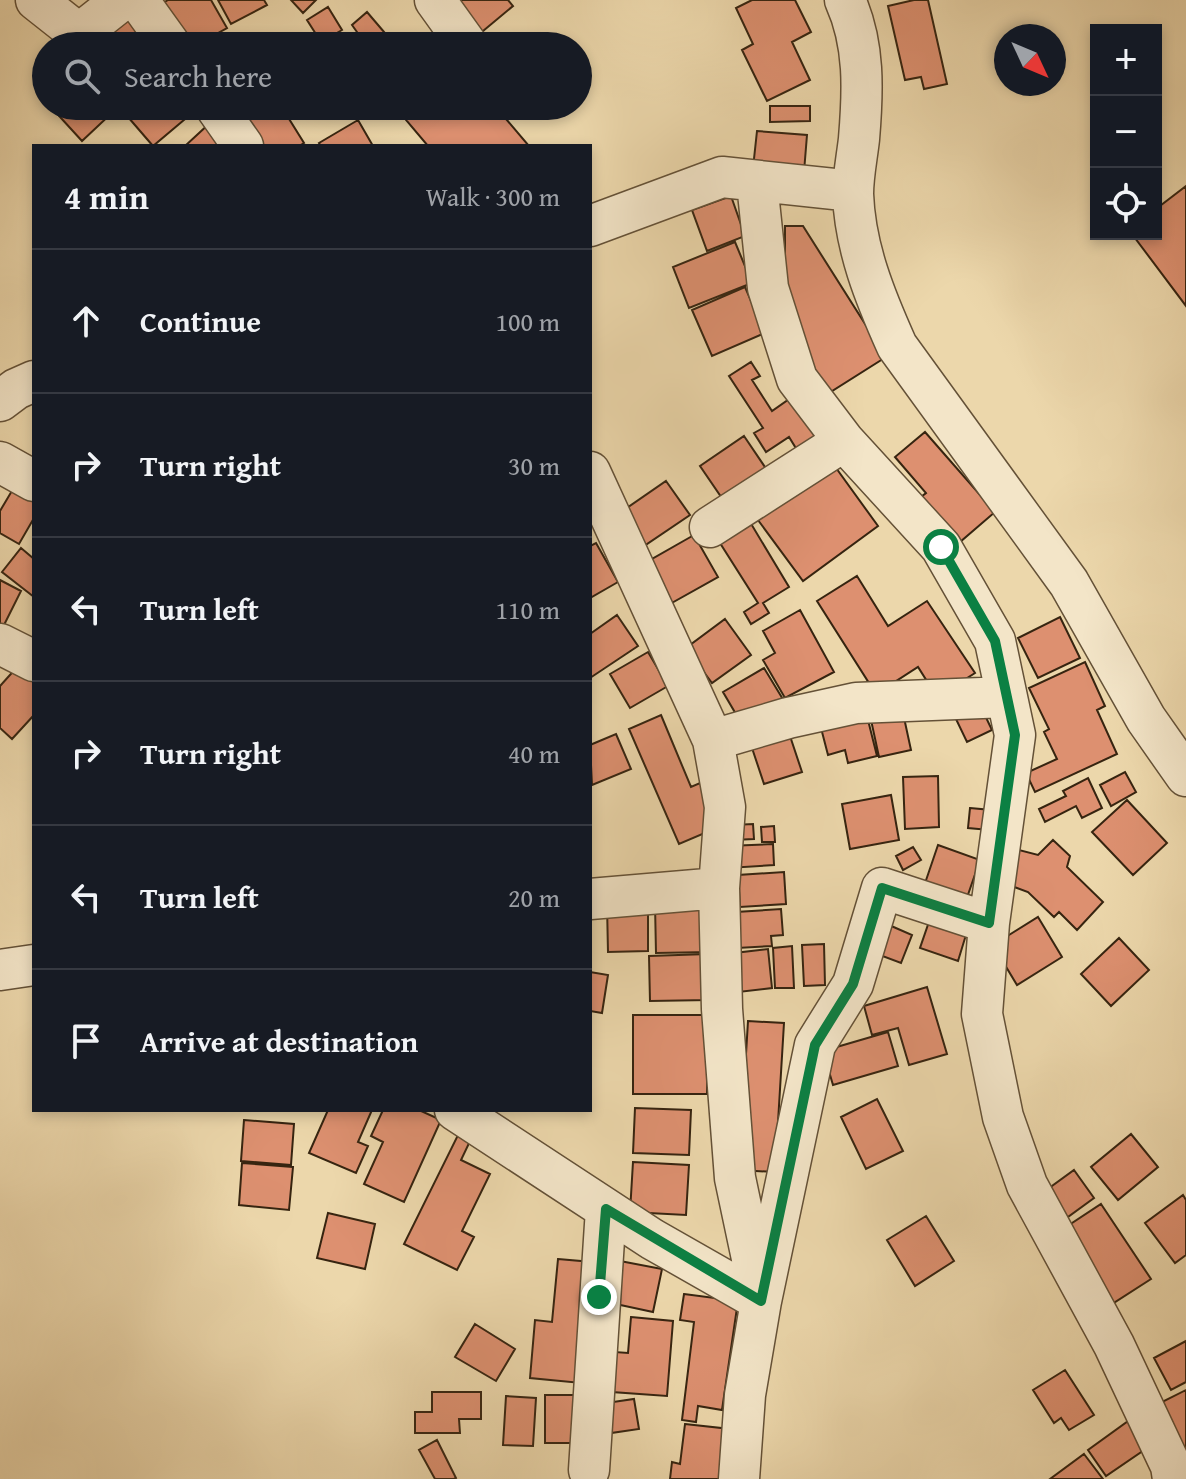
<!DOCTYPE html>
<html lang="en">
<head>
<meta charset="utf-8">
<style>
	body { margin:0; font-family:"Gentium Book Plus",serif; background:#242831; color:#f1f3f6 }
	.controls { position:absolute; right:24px; top:24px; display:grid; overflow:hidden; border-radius:0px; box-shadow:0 4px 12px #0003 }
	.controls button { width:72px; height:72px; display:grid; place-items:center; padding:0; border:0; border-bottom:2px solid #363941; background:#171b24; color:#f1f3f6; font:40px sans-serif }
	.compass { position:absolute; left:994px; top:24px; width:72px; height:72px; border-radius:50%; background:#171b24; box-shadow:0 4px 12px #0003; rotate:134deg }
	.stop { position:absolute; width:24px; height:24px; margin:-18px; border:6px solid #0b8043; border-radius:50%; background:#fff }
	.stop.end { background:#0b8043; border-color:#fff; box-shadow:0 2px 8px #0008 }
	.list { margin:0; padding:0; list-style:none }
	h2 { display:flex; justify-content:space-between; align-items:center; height:104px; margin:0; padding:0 32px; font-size:34px }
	h2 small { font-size:26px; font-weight:400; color:#9ea1a6 }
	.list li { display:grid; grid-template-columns:52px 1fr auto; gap:24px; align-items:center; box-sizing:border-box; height:144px; padding:0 32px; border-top:2px solid #363941 }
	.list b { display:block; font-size:30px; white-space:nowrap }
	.list em { font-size:26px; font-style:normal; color:#9ea1a6 }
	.icon { flex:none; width:44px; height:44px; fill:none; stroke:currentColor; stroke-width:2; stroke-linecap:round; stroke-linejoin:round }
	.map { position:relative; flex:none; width:1186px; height:1479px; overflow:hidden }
	.search { position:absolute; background:#171b24; box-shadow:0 4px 12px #0003; left:32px; top:32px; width:560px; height:88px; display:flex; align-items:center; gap:20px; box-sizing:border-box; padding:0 28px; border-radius:44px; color:#9ea1a6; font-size:30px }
	.panel { position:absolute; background:#171b24; box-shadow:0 4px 12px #0003; left:32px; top:144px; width:560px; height:968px; border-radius:0px }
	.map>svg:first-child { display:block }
	.building { fill:#dd9070; stroke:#362410; stroke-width:2 }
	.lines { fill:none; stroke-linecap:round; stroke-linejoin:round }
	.minor-casing { stroke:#645137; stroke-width:43 }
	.minor { stroke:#f3e5c8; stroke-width:40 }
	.route { stroke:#0b8043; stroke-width:10 }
</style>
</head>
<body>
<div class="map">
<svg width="1186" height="1479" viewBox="0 0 1186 1479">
	<rect width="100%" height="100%" fill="#ecd7ab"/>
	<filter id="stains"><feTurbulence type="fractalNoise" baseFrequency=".0025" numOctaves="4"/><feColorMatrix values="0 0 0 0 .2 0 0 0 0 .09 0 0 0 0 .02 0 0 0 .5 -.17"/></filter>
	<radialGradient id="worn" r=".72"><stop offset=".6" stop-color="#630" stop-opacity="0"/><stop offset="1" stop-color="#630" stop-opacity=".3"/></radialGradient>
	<path class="building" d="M168,0H211L227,28L209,38L214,45L211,46H184L160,5Z
		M218,0H264L267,5L231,24Z
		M291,0H316L303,13Z
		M454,0H508L513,6L477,36Z
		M752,0H795L811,32L792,42L810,80L767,101L742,50L753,44L736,8Z
		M914,0H928L947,84L924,89L921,77L905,80L888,6Z
		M328,7L342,30L321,42L307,20Z
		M367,12L396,46H340L357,32L352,25Z
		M135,15L147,46H96Z
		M50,106H110L114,111L82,141Z
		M140,106H194L197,109L153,146L128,117Z
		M248,106H281L304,143L299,146H258L238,112Z
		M423,106H495L529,146H428L406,120Z
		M770,106H810V121L770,122Z
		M358,120L373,146H321L319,143Z
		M211,122L221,146H185Z
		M757,131L807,135L804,172L753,168Z
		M1186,186V306L1132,234H1156V209Z
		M731,196L745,236L707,251L692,210Z
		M785,226H803L886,357L821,398L785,326Z
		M735,242L752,283L689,308L673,267Z
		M745,287L765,333L712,356L692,310Z
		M751,362L760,376L752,380L772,411L795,395L826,443L802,458L789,437L766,452L754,433L763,428L729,376Z
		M925,432L995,512L960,542L921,497L926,493L895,457Z
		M744,436L769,473L726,504L700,466Z
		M831,461L878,526L803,581L755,516Z
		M666,481L690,515L644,546L621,512Z
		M13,489L34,501V518L19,544L0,533V511Z
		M744,512L789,587L763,603L769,613L751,624L744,612L758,603L713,532Z
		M694,535L718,577L661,609L638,567Z
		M596,543L618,582L590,598V546Z
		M21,548L34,559V597L2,572Z
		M857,576L888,626L927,601L975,673L937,697L918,667L876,694L817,601Z
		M0,580L21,591L0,633Z
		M800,610L834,672L785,698L763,660L775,653L763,631Z
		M617,615L638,646L590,678V634Z
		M1060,617L1080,658L1038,678L1018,638Z
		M725,619L751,655L712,683L686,648Z
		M648,652L668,686L630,708L610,674Z
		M1085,662L1105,706L1097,710L1117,754L1035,792L1026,773L1057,759L1044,732L1049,729L1029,688Z
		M18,666L34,681V715L12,739L0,728V686Z
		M764,668L784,701L743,726L723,692Z
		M980,705L992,730L967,742L955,717Z
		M903,713L911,750L879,757L871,720Z
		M661,715L691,787L700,783L719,827L679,844L629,729Z
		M867,716L877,756L848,763L845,750L828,755L821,728Z
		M616,734L631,769L592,785L590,745Z
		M790,736L802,772L764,784L752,748Z
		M1125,772L1136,792L1111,806L1100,785Z
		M938,776L939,827L905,829L903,777Z
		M1088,778L1102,808L1082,818L1076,806L1045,822L1039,809L1066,796L1063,791Z
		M891,795L899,840L850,849L842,804Z
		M1127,800L1167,843L1133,875L1092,832Z
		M970,808L991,810L989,830L968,828Z
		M753,824L754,839L733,840V825Z
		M774,826L775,842H762L761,827Z
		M1053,840L1070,856L1067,867L1103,902L1077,930L1059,912L1054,917L1028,892L998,881L1007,847L1038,855Z
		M773,844L774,865L728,868L727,846Z
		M938,845L980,860L963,909L921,895Z
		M913,847L921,860L903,870L896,856Z
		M784,872L786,904L740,907L738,875Z
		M709,903L710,952L656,953L655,904Z
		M648,904V951L608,952L607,905Z
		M781,909L783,935L771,936L772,946L737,948L736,912Z
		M932,913L969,925L958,961L920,948Z
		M1038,917L1062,957L1017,985L993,945Z
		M889,925L912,935L901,963L877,954Z
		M1119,938L1149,970L1111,1006L1081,974Z
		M824,944L825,985L804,986L802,945Z
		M792,946L794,988H775L773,948Z
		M768,949L772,988L730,993L726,954Z
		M708,954L709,1000L650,1001L649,956Z
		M590,972L608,975L602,1013L590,1011Z
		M927,987L947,1054L909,1065L898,1028L872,1035L864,1006Z
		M633,1015H708L707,1094H633Z
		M748,1021L784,1023L775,1172L739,1170Z
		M888,1032L898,1066L833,1085L823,1051Z
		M877,1099L903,1151L866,1169L841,1117Z
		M635,1108L691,1110L689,1155L633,1153Z
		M328,1110H372L358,1142L368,1146L356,1173L309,1153Z
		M383,1110H419L441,1120L404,1202L364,1184L383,1142L371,1136Z
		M244,1120L294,1124L291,1165L241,1161Z
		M460,1131L472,1137L461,1160L490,1174L462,1231L474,1237L457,1270L404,1244Z
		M1131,1134L1158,1167L1118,1200L1091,1167Z
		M633,1162L689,1165L686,1215L630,1212Z
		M242,1163L293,1167L289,1210L239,1205Z
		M1074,1170L1094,1198L1061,1222L1041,1194Z
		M1183,1195L1186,1200V1255L1175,1263L1145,1223Z
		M1101,1204L1151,1279L1112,1304L1063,1229Z
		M328,1213L375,1224L365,1269L317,1258Z
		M926,1216L954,1261L915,1286L887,1240Z
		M558,1259L592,1262L581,1383L530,1378L535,1320L552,1322Z
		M620,1261L662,1269L653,1312L611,1303Z
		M684,1294L738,1301L722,1410L698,1406L696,1422L682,1420L694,1322L680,1320Z
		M631,1317L673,1321L667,1396L612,1392L615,1352L628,1353Z
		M475,1324L515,1349L496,1381L455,1357Z
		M1186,1341V1382L1171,1390L1154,1358Z
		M1065,1370L1094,1415L1069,1430L1061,1418L1054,1423L1033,1390Z
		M1186,1390V1478L1152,1407Z
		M432,1392H481V1419H459L460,1433H415V1412H432Z
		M545,1395H579V1443H545Z
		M506,1396L536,1398L533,1446L503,1445Z
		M634,1399L639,1429L611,1433L606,1403Z
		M1131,1419L1150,1446L1106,1476L1088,1450Z
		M685,1424L730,1429L723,1479H670L672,1462L680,1464Z
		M437,1440L456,1478L454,1479H435L419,1450Z
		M1084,1454L1103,1479H1050Z"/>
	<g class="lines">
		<defs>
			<path id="minor" d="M36,0L79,34L122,0
				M138,0L171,46
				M435,0L468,46
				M845,0C865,44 863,91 859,139C857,157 853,176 853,194C855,248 875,297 897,346L1069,583L1146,719L1186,776
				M215,106L243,146
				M757,183L768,288L797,379L844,441L941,547L995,641L1015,735L989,923L982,1014L1003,1117L1027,1185L1114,1345L1171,1466L1173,1479
				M590,226L722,177L853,191
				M0,401L16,389L34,381
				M0,462L34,481
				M590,472L713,740L725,807L719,888L722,1009L735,1178L761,1301L745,1395L739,1479
				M710,527L844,441
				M0,644L34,661
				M713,740L788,718L856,703L1007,697
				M590,899L719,888
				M0,970L34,965
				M455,1110L652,1239L761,1301L815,1045L853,984L882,888L989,923
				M589,1470L606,1209"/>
		</defs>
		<use href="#minor" class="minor-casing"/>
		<use href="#minor" class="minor"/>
	</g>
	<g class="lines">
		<path class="route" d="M599,1297L606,1209L761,1301L815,1045L853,984L882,888L989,923L1015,735L995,641L941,547"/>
	</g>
	<rect width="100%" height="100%" filter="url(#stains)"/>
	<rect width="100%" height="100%" fill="url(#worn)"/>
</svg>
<div class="controls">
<button>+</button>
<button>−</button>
<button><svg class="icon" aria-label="locate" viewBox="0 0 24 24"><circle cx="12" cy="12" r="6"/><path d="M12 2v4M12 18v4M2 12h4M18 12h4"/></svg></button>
</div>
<svg class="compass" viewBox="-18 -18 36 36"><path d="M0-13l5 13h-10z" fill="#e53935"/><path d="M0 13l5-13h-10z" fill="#9ea1a6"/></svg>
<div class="stop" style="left:941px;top:547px"></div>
<div class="stop end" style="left:599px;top:1297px"></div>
<div class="search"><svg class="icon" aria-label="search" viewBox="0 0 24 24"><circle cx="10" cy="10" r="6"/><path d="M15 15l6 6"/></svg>Search here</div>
<section class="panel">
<h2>4 min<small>Walk · 300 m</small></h2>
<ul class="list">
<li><svg class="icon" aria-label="ahead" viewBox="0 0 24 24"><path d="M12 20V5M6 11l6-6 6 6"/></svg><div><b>Continue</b></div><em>100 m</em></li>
<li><svg class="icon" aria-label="right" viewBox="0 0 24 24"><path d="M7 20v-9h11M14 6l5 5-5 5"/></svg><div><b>Turn right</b></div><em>30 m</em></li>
<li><svg class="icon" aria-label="left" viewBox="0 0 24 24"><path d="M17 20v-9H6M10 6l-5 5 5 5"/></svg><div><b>Turn left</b></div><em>110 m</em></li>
<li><svg class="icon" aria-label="right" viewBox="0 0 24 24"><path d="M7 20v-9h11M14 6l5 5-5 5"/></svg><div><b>Turn right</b></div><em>40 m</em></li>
<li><svg class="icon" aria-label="left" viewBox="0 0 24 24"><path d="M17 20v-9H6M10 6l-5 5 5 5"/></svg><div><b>Turn left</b></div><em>20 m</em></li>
<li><svg class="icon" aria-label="arrive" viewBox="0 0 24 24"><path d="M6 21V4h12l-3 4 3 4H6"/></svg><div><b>Arrive at destination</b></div></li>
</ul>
</section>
</div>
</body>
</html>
